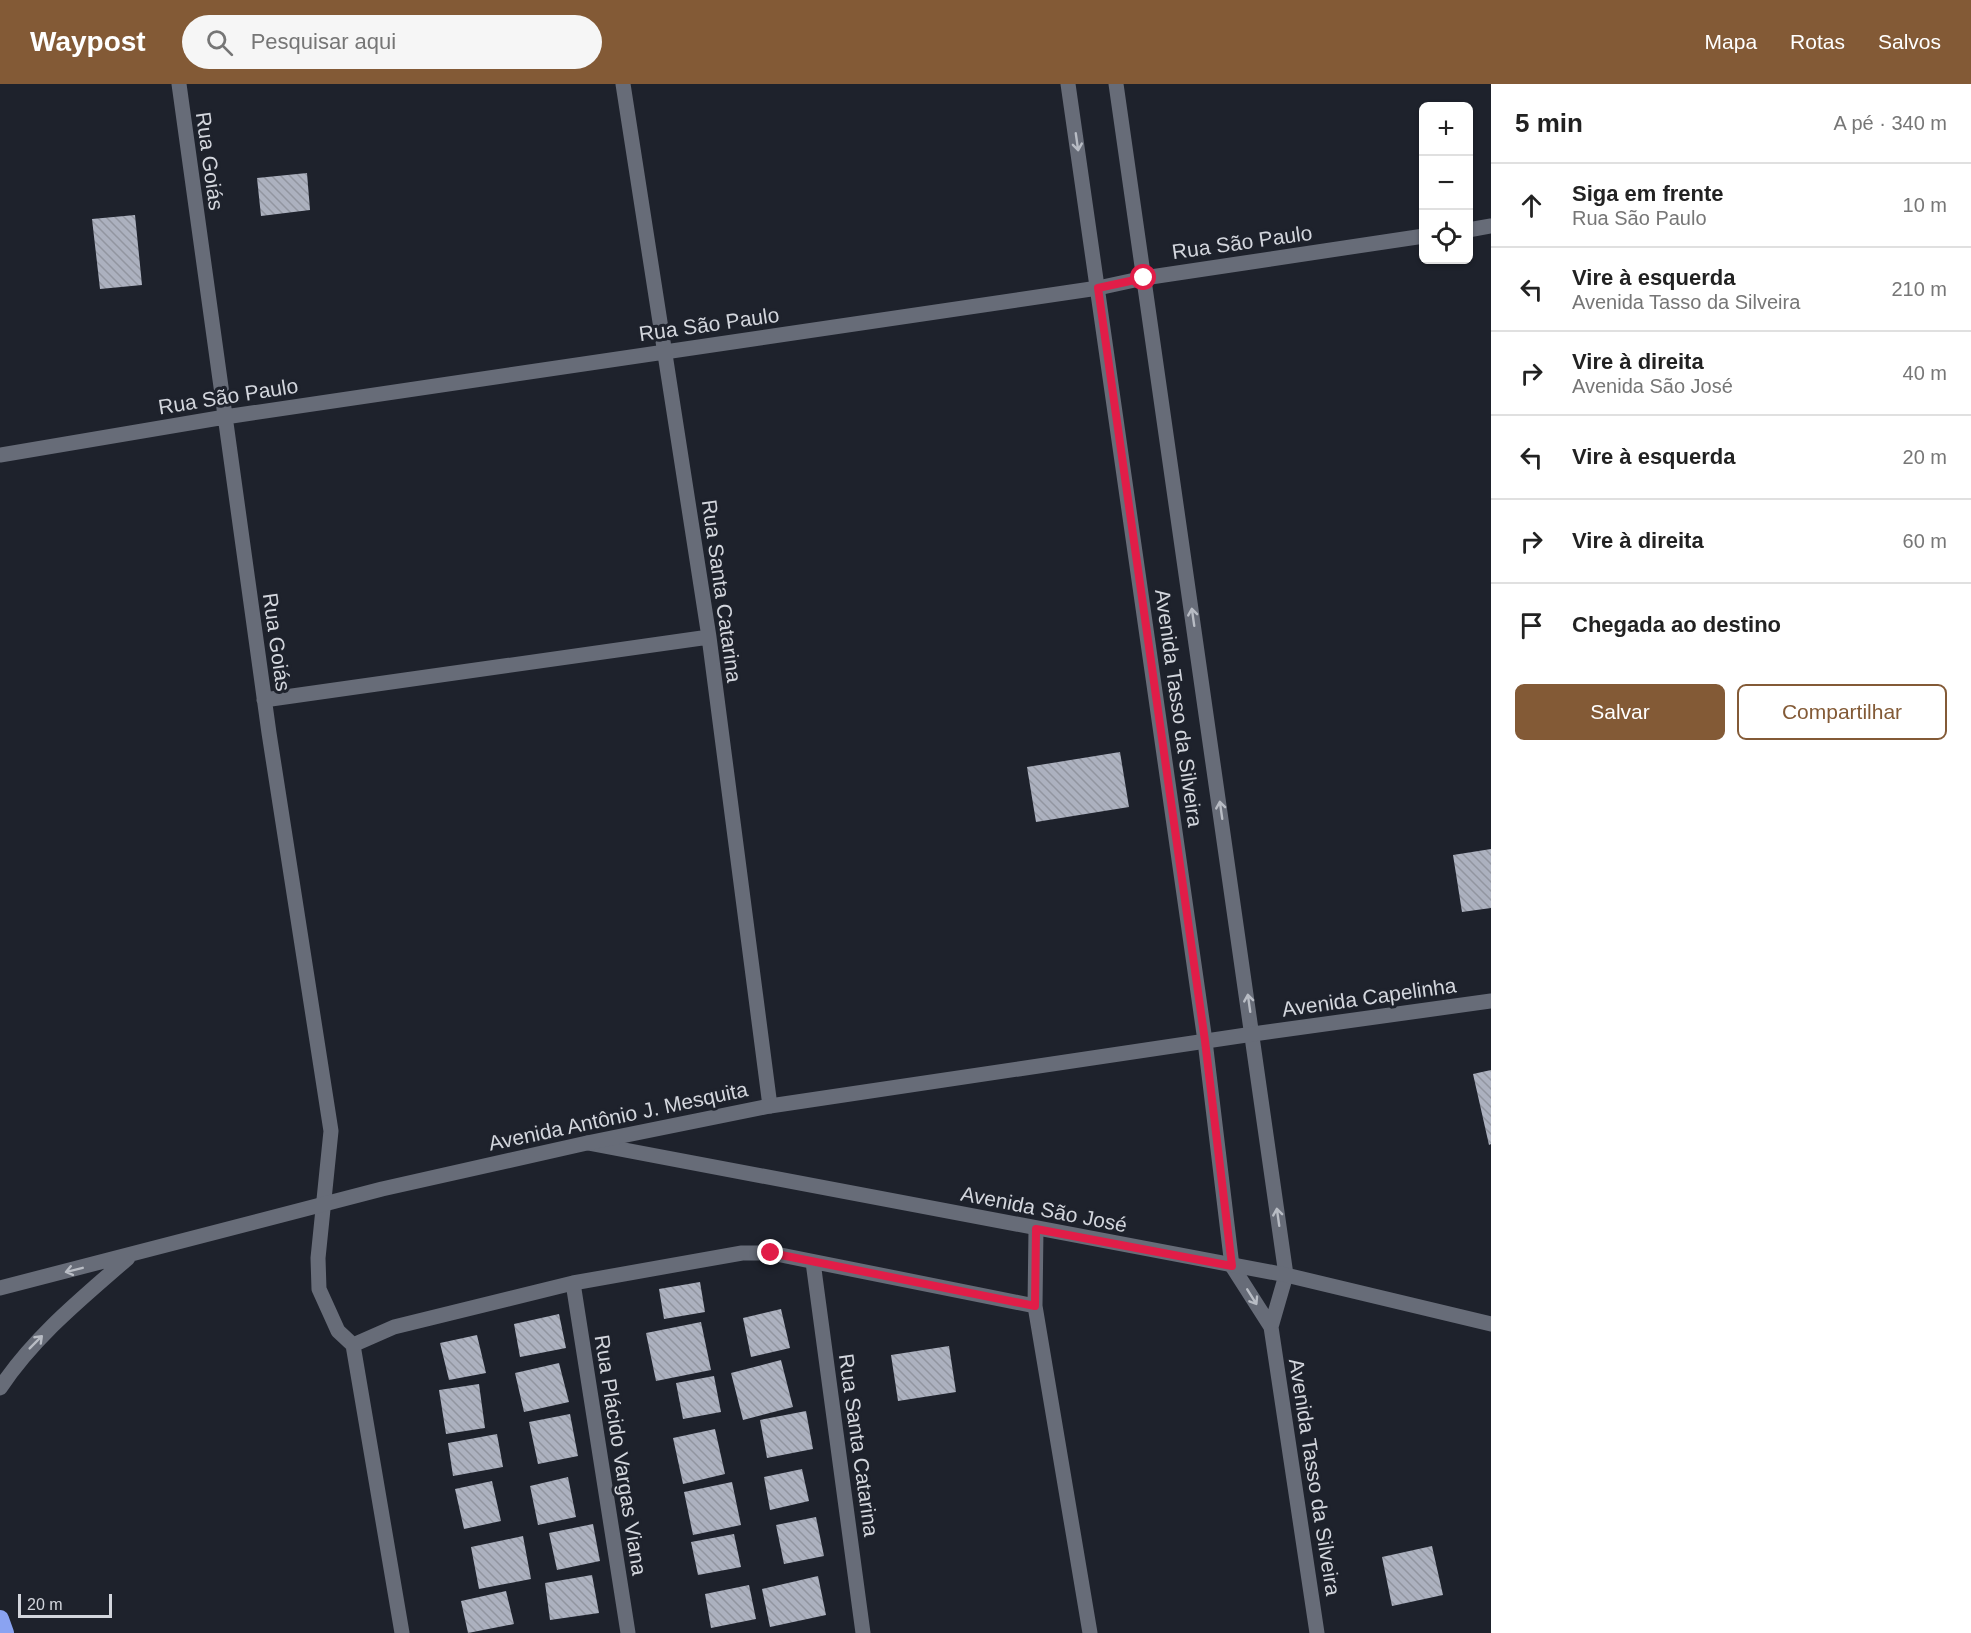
<!DOCTYPE html>
<html lang="pt">
<head>
<meta charset="utf-8">
<style>
	body { margin:0; font-family:Helvetica,sans-serif; background:#f6f6f6; color:#222 }
	.controls { position:absolute; right:18px; top:18px; display:grid; overflow:hidden; border-radius:9px; box-shadow:0 2px 4px #0004 }
	.controls button { width:54px; height:54px; display:grid; place-items:center; padding:0; border:0; border-bottom:2px solid #e0e0e0; background:#fff; color:#222; font:30px sans-serif }
	.scale { position:absolute; left:18px; bottom:15px; width:94px; box-sizing:border-box; padding-left:6px; border:3px solid #d3d6dd; border-top:0; font-size:16px; line-height:21px; white-space:nowrap; color:#d3d6dd; -webkit-text-stroke:4px #1e222c; paint-order:stroke }
	.stop { position:absolute; width:18px; height:18px; margin:-14px; border:4px solid #e11d48; border-radius:50%; background:#fff }
	.stop.end { background:#e11d48; border-color:#fff; box-shadow:0 2px 6px #0008 }
	.list { margin:0; padding:0; list-style:none }
	h2 { display:flex; justify-content:space-between; align-items:center; height:78px; margin:0; padding:0 24px; font-size:26px }
	h2 small { font-size:20px; font-weight:400; color:#767676 }
	.list li { display:grid; grid-template-columns:39px 1fr auto; gap:18px; align-items:center; box-sizing:border-box; height:84px; padding:0 24px; border-top:2px solid #e0e0e0 }
	.list b { display:block; font-size:22px; white-space:nowrap }
	.list p { margin:0; font-size:20px; white-space:nowrap; color:#767676 }
	.list em { font-size:20px; font-style:normal; color:#767676 }
	.actions { display:flex; gap:12px; padding:18px 24px }
	.actions a { flex:1; padding:14px 0; border:2px solid #835a36; border-radius:9px; text-align:center; font-size:21px; color:#835a36 }
	.actions .main { background:#835a36; color:#fff }
	.icon { flex:none; width:33px; height:33px; fill:none; stroke:currentColor; stroke-width:2; stroke-linecap:round; stroke-linejoin:round }
	.map { position:relative; flex:none; width:1491px; height:1549px; overflow:hidden }
	header { display:flex; align-items:center; gap:36px; box-sizing:border-box; height:84px; padding:0 30px; background:#835a36; color:#fff }
	header strong { font-size:28px }
	nav { display:flex; gap:33px; margin-inline-start:auto; font-size:21px }
	.search { width:420px; height:54px; background:#f6f6f6; display:flex; align-items:center; gap:15px; box-sizing:border-box; padding:0 21px; border-radius:33px; color:#767676; font-size:22px }
	main { display:flex }
	aside { flex:1; background:#fff }
	.map>svg:first-child { display:block }
	.building { fill:url(#building-back-hatch) }
	.lines { fill:none; stroke-linecap:round; stroke-linejoin:round }
	.minor { stroke:#676c78; stroke-width:15 }
	.tertiary { stroke:#676c78; stroke-width:15 }
	.secondary { stroke:#676c78; stroke-width:15 }
	.motorway { stroke:#8aa3f1; stroke-width:18 }
	.oneway { stroke:#b8bcc4 }
	.route { stroke:#e11d48; stroke-width:8 }
	.labels { text-anchor:middle; dominant-baseline:central; stroke-width:6; stroke-linejoin:round; paint-order:stroke }
	.street-label { font-size:21px; fill:#d3d6dd; stroke:#1e222c }
</style>
</head>
<body>
<header>
<strong>Waypost</strong>
<div class="search"><svg class="icon" aria-label="search" viewBox="0 0 24 24"><circle cx="10" cy="10" r="6"/><path d="M15 15l6 6"/></svg>Pesquisar aqui</div>
<nav><a>Mapa</a><a>Rotas</a><a>Salvos</a></nav>
</header>
<main>
<div class="map">
<svg width="1491" height="1549" viewBox="0 0 1491 1549">
	<defs>
		<pattern id="building-back-hatch" width="6" height="6" patternUnits="userSpaceOnUse" patternTransform="scale(1.5)"><rect width="6" height="6" fill="#acb1bf"/><path d="M-1 5l2 2M0 0l6 6M5-1l2 2" fill="none" stroke="#9195a0"/></pattern>
	</defs>
	<rect width="100%" height="100%" fill="#1e222c"/>
	<path class="building" d="M307,89L310,126L261,132L257,94Z
		M135,131L142,201L100,205L92,135Z
		M1120,668L1129,723L1036,738L1027,683Z
		M1491,765V824L1462,828L1453,771Z
		M1491,986V1060L1489,1061L1473,990Z
		M700,1198L705,1228L664,1235L659,1205Z
		M781,1225L790,1264L751,1273L743,1234Z
		M559,1230L566,1264L520,1273L514,1240Z
		M701,1238L711,1286L656,1297L646,1249Z
		M477,1251L486,1289L449,1296L440,1259Z
		M949,1262L956,1308L898,1317L891,1271Z
		M781,1276L793,1323L743,1336L731,1289Z
		M559,1279L569,1318L524,1328L515,1289Z
		M714,1292L721,1328L683,1335L676,1299Z
		M479,1300L485,1344L446,1350L439,1306Z
		M806,1327L813,1365L767,1374L760,1336Z
		M570,1330L578,1372L538,1380L529,1338Z
		M715,1345L725,1390L683,1400L673,1354Z
		M497,1350L503,1383L453,1392L448,1359Z
		M802,1385L809,1417L770,1426L764,1393Z
		M568,1393L576,1433L538,1441L530,1402Z
		M492,1397L501,1437L464,1445L455,1405Z
		M732,1398L741,1441L693,1451L684,1408Z
		M816,1433L824,1472L784,1480L776,1441Z
		M593,1440L600,1477L557,1486L549,1449Z
		M734,1450L741,1483L698,1491L691,1458Z
		M523,1452L531,1495L479,1505L471,1463Z
		M1432,1462L1443,1511L1392,1522L1382,1473Z
		M592,1491L599,1529L550,1536L545,1499Z
		M818,1492L826,1531L770,1543L762,1505Z
		M749,1501L756,1535L711,1544L705,1510Z
		M506,1507L514,1540L468,1549L461,1517Z"/>
	<g class="lines">
		<path class="minor" d="M179,0L269,649L331,1047L318,1174L319,1205L338,1247L353,1261
			M623,0L709,553L770,1022
			M1068,0L1205,957L1232,1182L1271,1243L1317,1549
			M1116,0L1286,1191L1271,1243
			M1468,146L1491,142
			M0,371L225,333L1098,204L1144,194L1424,152
			M264,616L709,553
			M1036,1145L1035,1222L1090,1549
			M813,1178L863,1549
			M573,1199L628,1549
			M353,1261L394,1243L573,1199L742,1169H771L1035,1222
			M353,1261L402,1549"/>
		<path class="tertiary" d="M588,1059L1286,1191L1491,1240"/>
		<path class="secondary" d="M0,1204L382,1105L587,1059L770,1022L1253,950L1491,917
			M0,1304C35,1252 81,1215 128,1174"/>
		<path class="motorway" d="M0,1535L5,1549"/>
	</g>
	<defs><path id="oneway-shaft" d="M-6 0H5M1.5-3L5.5 0L1.5 3" fill="none" stroke-width="1.6" stroke-linecap="round" stroke-linejoin="round" transform="scale(1.5)"/></defs>
	<g class="oneway">
		<use href="#oneway-shaft" transform="translate(1077 58) rotate(82)"/>
		<use href="#oneway-shaft" transform="translate(1193 533) rotate(-98)"/>
		<use href="#oneway-shaft" transform="translate(1221 726) rotate(-98)"/>
		<use href="#oneway-shaft" transform="translate(1249 919) rotate(-98)"/>
		<use href="#oneway-shaft" transform="translate(1278 1133) rotate(-98)"/>
		<use href="#oneway-shaft" transform="translate(74 1186) rotate(166)"/>
		<use href="#oneway-shaft" transform="translate(1252 1213) rotate(58)"/>
		<use href="#oneway-shaft" transform="translate(36 1258) rotate(-45)"/>
	</g>
	<g class="lines">
		<path class="route" d="M771,1169L1035,1222L1036,1145L1232,1182L1205,957L1098,204L1144,194"/>
	</g>
	<g class="labels">
		<g class="street-label">
			<text transform="translate(210 77) rotate(82)">Rua Goiás</text>
			<text transform="translate(1242 158) rotate(-8)">Rua São Paulo</text>
			<text transform="translate(709 240) rotate(-8)">Rua São Paulo</text>
			<text transform="translate(228 312) rotate(-9)">Rua São Paulo</text>
			<text transform="translate(722 507) rotate(82)">Rua Santa Catarina</text>
			<text transform="translate(277 558) rotate(82)">Rua Goiás</text>
			<text transform="translate(1179 624) rotate(82)">Avenida Tasso da Silveira</text>
			<text transform="translate(1369 913) rotate(-8)">Avenida Capelinha</text>
			<text transform="translate(618 1032) rotate(-12)">Avenida Antônio J. Mesquita</text>
			<text transform="translate(1044 1125) rotate(11)">Avenida São José</text>
			<text transform="translate(859 1361) rotate(82)">Rua Santa Catarina</text>
			<text transform="translate(621 1371) rotate(81)">Rua Plácido Vargas Viana</text>
			<text transform="translate(1315 1393) rotate(81)">Avenida Tasso da Silveira</text>
		</g>
	</g>
</svg>
<div class="controls">
<button>+</button>
<button>−</button>
<button><svg class="icon" aria-label="locate" viewBox="0 0 24 24"><circle cx="12" cy="12" r="6"/><path d="M12 2v4M12 18v4M2 12h4M18 12h4"/></svg></button>
</div>
<div class="scale">20 m</div>
<div class="stop" style="left:1144px;top:194px"></div>
<div class="stop end" style="left:771px;top:1169px"></div>
</div>
<aside>
<h2>5 min<small>A pé · 340 m</small></h2>
<ul class="list">
<li><svg class="icon" aria-label="ahead" viewBox="0 0 24 24"><path d="M12 20V5M6 11l6-6 6 6"/></svg><div><b>Siga em frente</b><p>Rua São Paulo</p></div><em>10 m</em></li>
<li><svg class="icon" aria-label="left" viewBox="0 0 24 24"><path d="M17 20v-9H6M10 6l-5 5 5 5"/></svg><div><b>Vire à esquerda</b><p>Avenida Tasso da Silveira</p></div><em>210 m</em></li>
<li><svg class="icon" aria-label="right" viewBox="0 0 24 24"><path d="M7 20v-9h11M14 6l5 5-5 5"/></svg><div><b>Vire à direita</b><p>Avenida São José</p></div><em>40 m</em></li>
<li><svg class="icon" aria-label="left" viewBox="0 0 24 24"><path d="M17 20v-9H6M10 6l-5 5 5 5"/></svg><div><b>Vire à esquerda</b></div><em>20 m</em></li>
<li><svg class="icon" aria-label="right" viewBox="0 0 24 24"><path d="M7 20v-9h11M14 6l5 5-5 5"/></svg><div><b>Vire à direita</b></div><em>60 m</em></li>
<li><svg class="icon" aria-label="arrive" viewBox="0 0 24 24"><path d="M6 21V4h12l-3 4 3 4H6"/></svg><div><b>Chegada ao destino</b></div></li>
</ul>
<div class="actions"><a class="main">Salvar</a><a>Compartilhar</a></div>
</aside>
</main>
</body>
</html>
